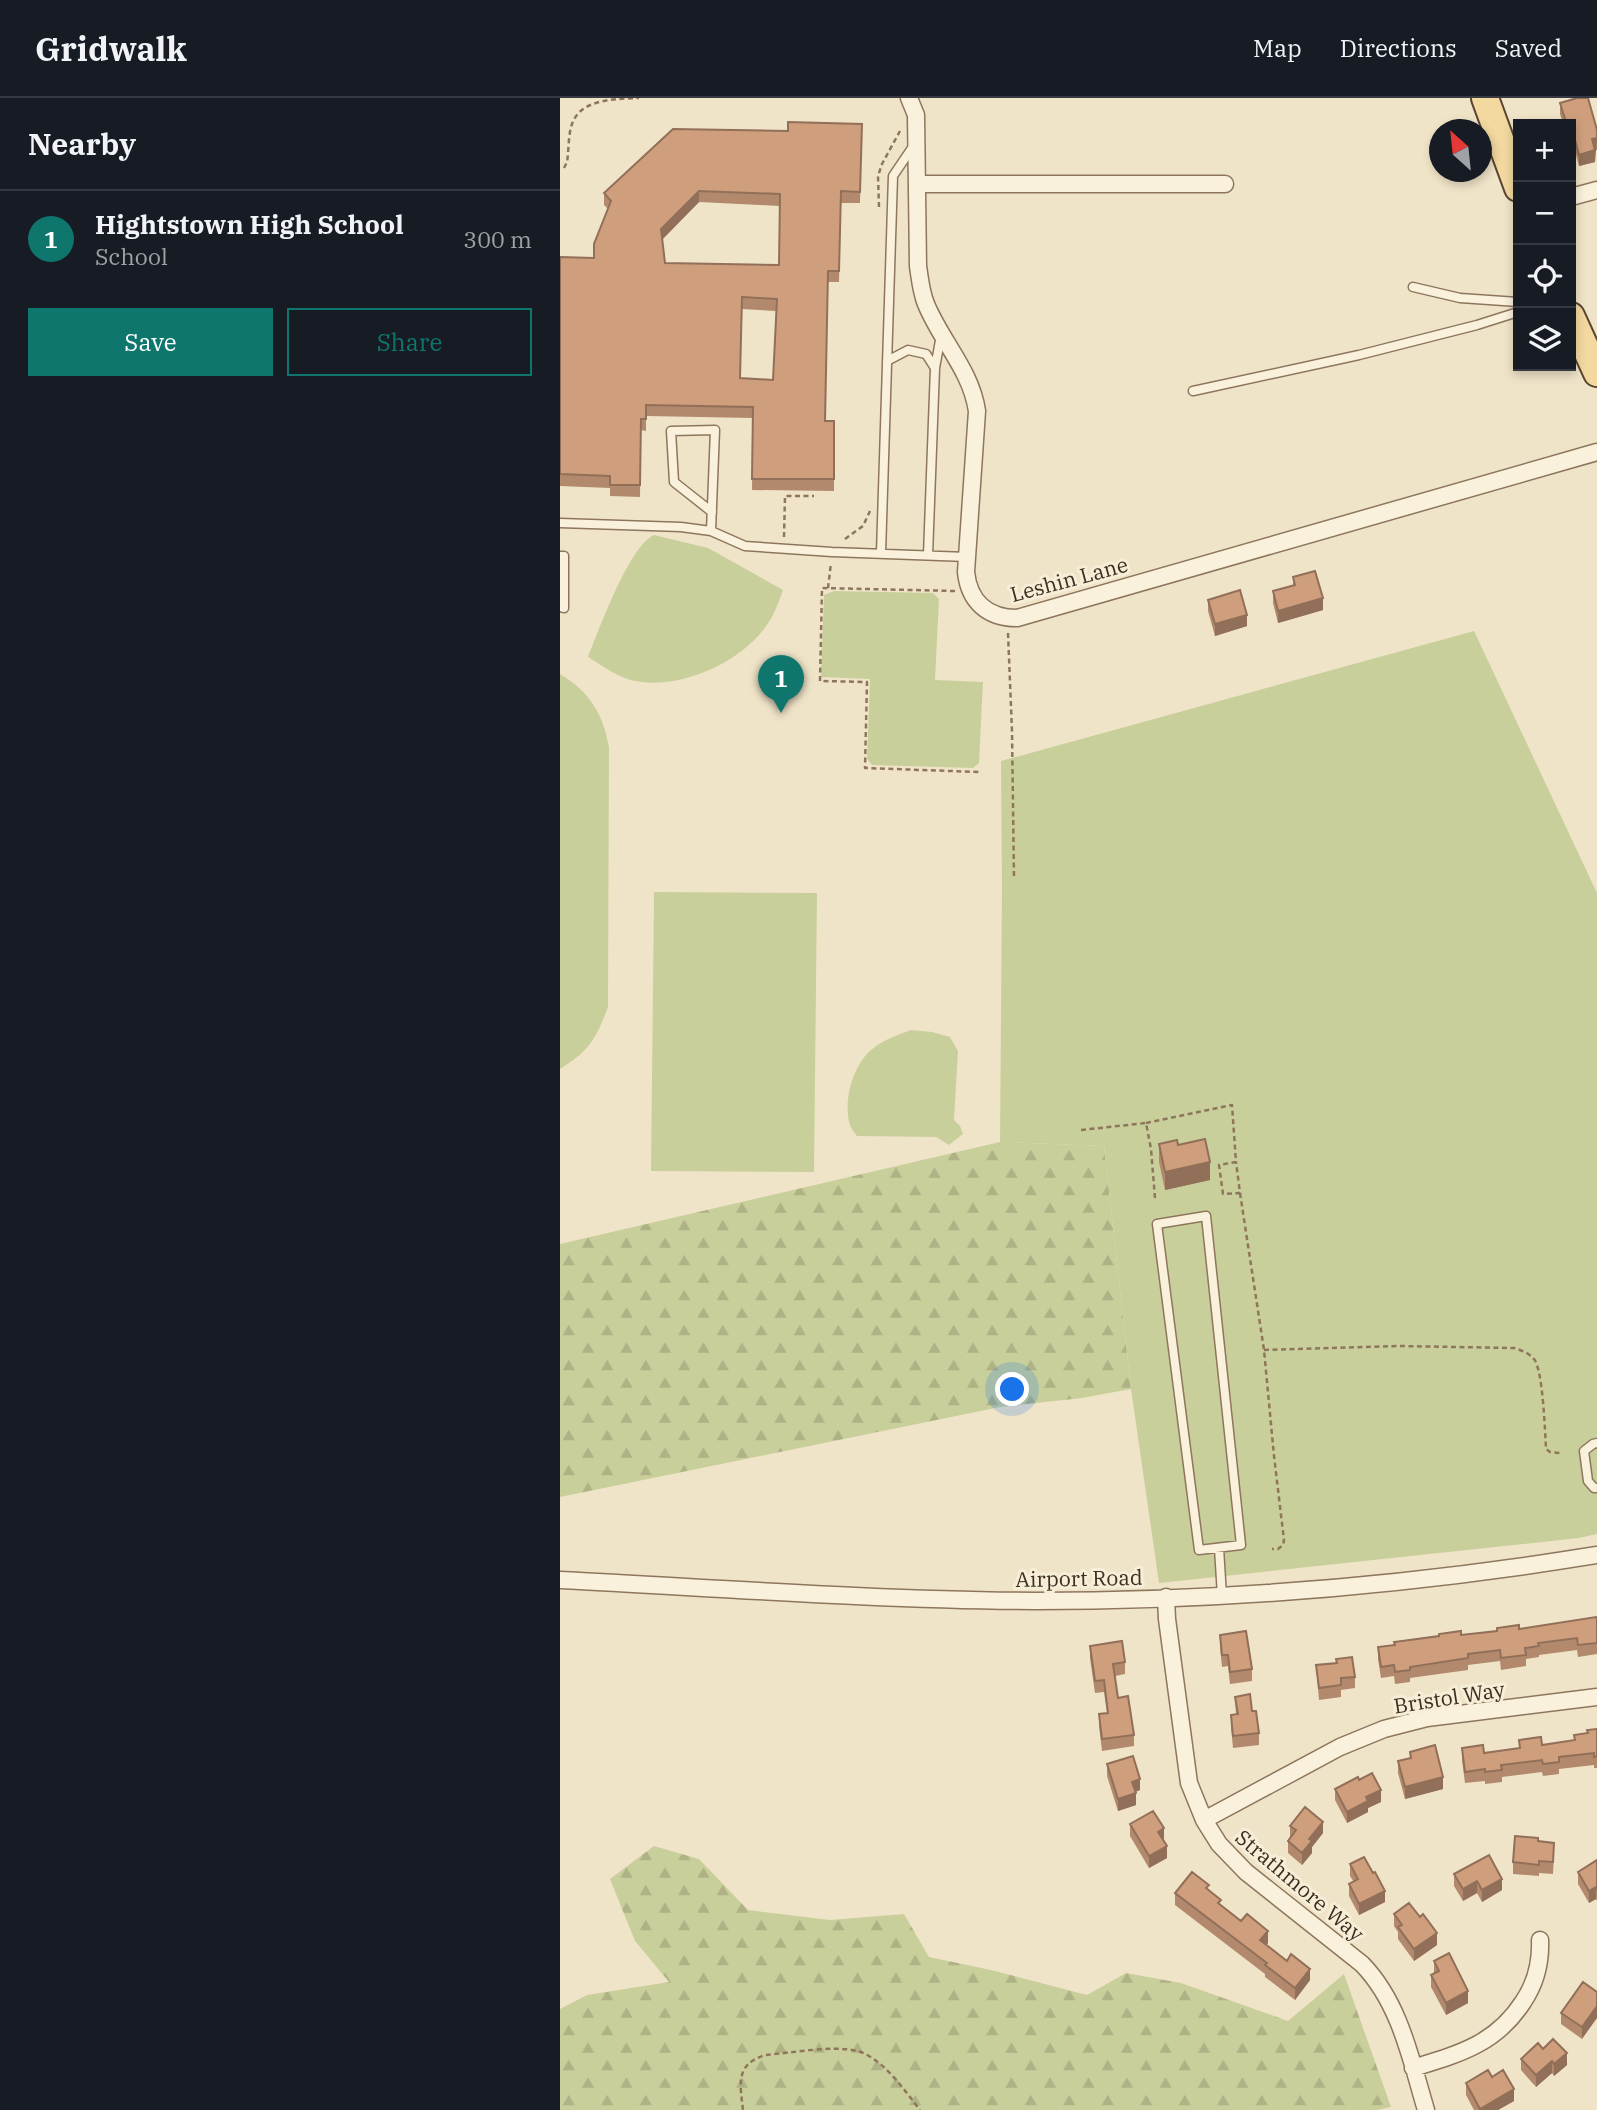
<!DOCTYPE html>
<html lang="en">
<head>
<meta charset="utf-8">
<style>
	body { margin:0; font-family:"IBM Plex Serif",serif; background:#20242c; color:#f1f3f6 }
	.controls { position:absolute; right:21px; top:21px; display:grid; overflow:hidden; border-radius:0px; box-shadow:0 4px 10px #0003 }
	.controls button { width:63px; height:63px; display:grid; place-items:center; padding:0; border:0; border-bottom:2px solid #363941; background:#171b24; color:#f1f3f6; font:35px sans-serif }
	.compass { position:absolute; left:869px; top:21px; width:63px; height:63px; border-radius:50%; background:#171b24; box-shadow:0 4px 10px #0003; rotate:333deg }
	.you { position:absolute; left:453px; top:1292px; width:24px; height:24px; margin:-18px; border:5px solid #fff; border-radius:50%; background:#1a73e8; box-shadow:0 0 0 10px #1a73e833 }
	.badge { display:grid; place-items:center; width:46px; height:46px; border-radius:50%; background:#0f766e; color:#fff; font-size:23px; font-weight:700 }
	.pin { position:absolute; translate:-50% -58px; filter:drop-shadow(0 2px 4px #0008) }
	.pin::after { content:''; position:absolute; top:37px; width:24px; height:21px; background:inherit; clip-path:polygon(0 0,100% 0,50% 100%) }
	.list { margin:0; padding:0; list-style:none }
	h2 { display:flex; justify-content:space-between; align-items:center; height:91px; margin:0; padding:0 28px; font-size:30px }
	h2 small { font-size:23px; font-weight:400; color:#9ea1a6 }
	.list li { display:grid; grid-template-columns:46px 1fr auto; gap:21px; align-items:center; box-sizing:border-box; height:98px; padding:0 28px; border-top:2px solid #363941 }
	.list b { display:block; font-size:26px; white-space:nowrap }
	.list p { margin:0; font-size:23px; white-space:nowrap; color:#9ea1a6 }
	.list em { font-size:23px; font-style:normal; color:#9ea1a6 }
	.actions { display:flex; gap:14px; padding:21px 28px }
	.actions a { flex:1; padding:16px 0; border:2px solid #0f766e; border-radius:0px; text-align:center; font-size:24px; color:#0f766e }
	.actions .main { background:#0f766e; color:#fff }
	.icon { flex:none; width:38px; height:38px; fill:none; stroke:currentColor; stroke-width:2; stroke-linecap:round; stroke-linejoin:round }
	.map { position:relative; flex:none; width:1037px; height:2012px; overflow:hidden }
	header { display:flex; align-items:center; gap:42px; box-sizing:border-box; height:98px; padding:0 35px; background:#171b24; border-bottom:2px solid #363941 }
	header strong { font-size:33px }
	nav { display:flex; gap:38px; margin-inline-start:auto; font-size:24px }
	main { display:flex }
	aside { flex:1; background:#171b24 }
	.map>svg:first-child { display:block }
	.forest { fill:url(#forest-firs) }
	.park { fill:#c9cf9b }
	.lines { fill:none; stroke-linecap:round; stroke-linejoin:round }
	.lane-casing { stroke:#8d765c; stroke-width:11 }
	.street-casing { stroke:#8d765c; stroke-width:19 }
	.primary-casing { stroke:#5b4430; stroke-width:30 }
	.path { stroke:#8d765c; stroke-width:2.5; stroke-dasharray:5 3.5; stroke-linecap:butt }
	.lane { stroke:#faf1dc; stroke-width:8 }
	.street { stroke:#faf1dc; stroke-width:16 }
	.primary { stroke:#f3d9a0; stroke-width:26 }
	.wall { fill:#b2896c; fill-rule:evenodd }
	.shaded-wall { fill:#916f58 }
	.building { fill:#cf9f7d; stroke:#916f58; stroke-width:2; fill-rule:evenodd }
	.labels { text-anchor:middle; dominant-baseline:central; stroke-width:6; stroke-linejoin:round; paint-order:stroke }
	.street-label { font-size:21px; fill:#3d2e20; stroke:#f7eed8 }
</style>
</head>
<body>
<header>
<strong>Gridwalk</strong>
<nav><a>Map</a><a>Directions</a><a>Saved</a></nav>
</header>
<main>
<aside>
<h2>Nearby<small></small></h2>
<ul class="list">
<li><span class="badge">1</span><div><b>Hightstown High School</b><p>School</p></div><em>300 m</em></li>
</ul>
<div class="actions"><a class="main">Save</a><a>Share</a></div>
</aside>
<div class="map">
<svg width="1037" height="2012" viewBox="0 0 1037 2012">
	<defs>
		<pattern id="forest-firs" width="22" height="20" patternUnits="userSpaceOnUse" patternTransform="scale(1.75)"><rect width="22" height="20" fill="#c9cf9b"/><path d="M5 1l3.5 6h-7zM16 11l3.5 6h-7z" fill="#aeb285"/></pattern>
	</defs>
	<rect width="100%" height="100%" fill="#f0e4c8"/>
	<path class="forest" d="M440,1044L544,1048L571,1291L522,1300L440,1309L0,1399V1146Z
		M94,1748L139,1761L188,1812L270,1822L344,1816L369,1859L431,1872L527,1897L566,1875L621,1885L728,1923L784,1876L831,2009L818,2012H0V1911L27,1897L109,1884L75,1843L50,1781Z"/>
	<path class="park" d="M94,437L148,450L223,492C220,500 217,509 213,517C191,560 128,590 81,584C61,582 44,569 28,559C39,532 69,448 94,437Z
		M274,493L373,495L379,501L375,582L423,584L419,665L413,670L312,667L307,661L310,581L261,579L264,497Z
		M914,533L1037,795V1436L1019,1440L599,1485L571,1291L544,1048L440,1044L442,789L441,663Z
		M0,576C30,594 43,616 49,649L48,909C36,941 29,953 0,971Z
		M94,794L257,795L254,1074L91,1073Z
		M351,932L372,934L390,939L398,953L394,1022L400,1028L403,1036L389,1047L376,1039L297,1038C294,1034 290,1029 289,1024C284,1000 293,968 311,952C323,942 337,937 351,932Z"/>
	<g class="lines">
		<defs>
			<path id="lane" d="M853,189L900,200L958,204
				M327,263L348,252L366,256L375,270
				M633,293L799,257L917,227L958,214
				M0,425L121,429L151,433L185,448L272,454L407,459
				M151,433L155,332L111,333L114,384L152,414
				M321,455L333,78L354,47
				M368,457L375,270L381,237
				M0,458H4V510L0,509
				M646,1118L681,1447L639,1452L597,1126Z
				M1037,1345L1033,1346L1024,1353L1028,1383L1034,1390H1037
				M659,1450L662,1498"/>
			<path id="street" d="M349,0L356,17L358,168C360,181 361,194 366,206C381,243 411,272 417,313L406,474C409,503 427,520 457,520L1037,354
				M357,86H665
				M1011,99L1037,92
				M0,1482C158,1490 316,1502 475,1503C662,1503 852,1487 1037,1457
				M606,1499L607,1521L629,1685L644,1722L659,1746L686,1774L802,1866C840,1905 851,1962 866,2012
				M644,1722L780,1649L824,1631L867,1620L1037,1599
				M853,1970C899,1956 936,1946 963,1904C976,1885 981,1866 980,1842"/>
			<path id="primary" d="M925,0L958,90
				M1011,218L1037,275"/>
		</defs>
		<use href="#lane" class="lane-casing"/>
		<use href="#street" class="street-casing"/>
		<use href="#primary" class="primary-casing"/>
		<path class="path" d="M4,70L7,64C9,52 8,37 12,26C21,0 57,1 79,0
			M319,109L318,78L322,66L340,33
			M224,439L225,398H254
			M285,441L303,428L310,413
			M268,490L271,465
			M395,493L262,490L260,583L307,584L305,670L419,674
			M448,535L452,633L454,780
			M586,1025L672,1007L676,1064L659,1067L663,1096L680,1095L676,1064
			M521,1032L586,1025L591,1051L595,1100
			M680,1095L704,1252L714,1358L724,1442L723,1447L718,1451H712
			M704,1252L839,1248L954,1250C961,1252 969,1255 974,1261C983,1272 985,1334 986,1351L990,1354L1000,1355
			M183,2012C180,1985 175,1967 205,1957C231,1955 273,1947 297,1953C322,1959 345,1993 360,2012"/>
		<use href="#lane" class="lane"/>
		<use href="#street" class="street"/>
		<use href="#primary" class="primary"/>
	</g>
	<path class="wall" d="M1000,5L1037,32V52H1035V64L1019,68L1011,38V26H1003L1000,16Z
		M302,26L300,105H281L279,184H268L265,323H274V393L192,392L193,320L86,318V333L81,332L80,399L50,398V390L0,388V160H34L48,111L44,107V95L228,33ZM139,104L220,108L219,167L105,165L102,141ZM182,211L216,213L213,282L180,280Z
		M733,479L763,512L718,525L713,505V493L733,487Z
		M648,502L687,528L655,538L648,513Z
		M599,1046L618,1047L650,1082L605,1092L599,1064Z
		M1037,1521V1556L1018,1559L1017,1552L979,1557V1559L966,1561V1568L941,1572L940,1563L908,1567V1572L850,1580V1584L835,1586L834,1578L821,1580L818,1561V1549L901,1537L959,1531Z
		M660,1537L692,1571V1583L670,1586L668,1568L662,1569L660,1549Z
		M530,1548L565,1564V1576L555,1578L558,1600L574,1637V1648L542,1653L539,1628V1616L547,1615L544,1594L535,1595L530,1560Z
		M756,1567L795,1579V1590L781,1592V1599L759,1602Z
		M675,1599L692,1613L699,1635V1647L673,1650L671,1629V1617H676Z
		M1037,1631V1670H1034V1667L999,1671V1676L983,1678L982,1674L942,1679V1684L925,1686V1683L905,1685L902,1662V1650L924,1655L959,1650V1642L982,1647L1014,1643V1637L1027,1635Z
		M850,1654L883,1691L845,1701L838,1675V1663L850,1660Z
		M547,1666L580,1692L575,1694L576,1707L558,1713L547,1678Z
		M799,1682L821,1704L808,1710V1714L787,1725L775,1702V1691Z
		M570,1726L607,1760L589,1770L570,1738Z
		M730,1728L763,1735L752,1749V1755L742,1767L728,1755V1743L730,1739Z
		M978,1743L994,1756L993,1776L979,1775V1778L953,1776V1764Z
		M1037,1762V1803L1036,1801L1029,1805L1018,1786V1774Z
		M790,1766L825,1804L799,1817L789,1798V1786L794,1784L790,1778Z
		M894,1776L942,1792L922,1804L917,1795L903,1803L894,1788Z
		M649,1792L661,1807L708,1845L706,1847L750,1882L735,1902L705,1879V1876L615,1807V1795Z
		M834,1816L877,1847L854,1863L838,1841V1834L834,1828Z
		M874,1863L908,1905L886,1917L871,1889V1877L874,1876Z
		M1037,1894L1022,1941L1001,1926V1915Z
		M983,1951L1007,1967L994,1978L992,1975L976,1989L961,1972V1961Z
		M906,1985L954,2003L938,2012H914L906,1997Z"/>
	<path class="shaded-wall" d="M1037,40L1035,64L1019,68V57L1032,41Z
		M139,93V104L101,143V131Z
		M763,500V512L718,525V513Z
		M687,517V528L655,538V526Z
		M650,1064V1082L605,1092V1074Z
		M883,1679V1691L845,1701V1689Z
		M580,1681V1692L572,1695V1684Z
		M821,1692V1704L808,1710V1714L787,1725V1714L806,1699Z
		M576,1695V1707L558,1713V1701Z
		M763,1724V1735L752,1749V1755L742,1767V1755L749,1741Z
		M604,1730V1742L598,1734Z
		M607,1748V1760L589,1770V1758Z
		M942,1781V1792L922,1804V1792Z
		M917,1783V1795L903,1803V1791Z
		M1036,1789V1801L1029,1805V1793Z
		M825,1793V1804L799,1817V1806Z
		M708,1833V1845L700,1854V1842Z
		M877,1835V1847L854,1863V1851Z
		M750,1871V1882L735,1902V1890Z
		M908,1893V1905L886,1917V1905Z
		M1037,1908V1920L1022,1941V1929Z
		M1007,1955V1967L994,1978V1966Z
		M992,1963V1975L976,1989V1977Z
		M954,1991V2003L938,2012H920V2011Z"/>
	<path class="building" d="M1017,0H1028L1037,32V40L1032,41L1035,52L1019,57L1010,23L1006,24L1000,5Z
		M228,24L302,26L300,94L281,93L279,173H268L265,323H274V381H192L193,309L86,307V321H81L80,387H50V378L0,376V159L34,160V146L51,103L44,95L113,31L228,33ZM139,93L220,96L219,167L105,165L101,131ZM182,199L217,201L213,282L180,280Z
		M755,473L763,500L718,513L713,493L735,487L733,479Z
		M680,492L687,517L655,526L648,502Z
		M645,1041L650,1064L605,1074L599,1046L617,1042L618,1047Z
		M1036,1519L1037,1521V1545L1018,1547L1017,1540L978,1545L979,1548L965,1550L966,1557L941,1560L940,1552L908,1556V1560L850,1569V1572L835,1574L834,1567L821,1569L818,1549L835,1547L834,1544L879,1538V1536L901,1533V1537L937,1533V1530L959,1527V1531Z
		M686,1533L692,1571L670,1574L668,1557H662L660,1537Z
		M562,1543L565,1564L553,1566L558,1600L568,1598L574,1637L542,1641L539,1616L548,1615L544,1582L535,1583L530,1548Z
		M792,1559L795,1579L781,1580V1587L759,1590L756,1567L777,1565L776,1561Z
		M690,1596L692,1613H696L699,1635L673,1638L671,1617L678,1616L675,1599Z
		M1037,1631V1658L1034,1659V1655L999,1659V1664L983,1666L982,1662L941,1667L942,1672L925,1674V1671L905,1674L902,1650L923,1647L924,1655L960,1650L959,1642L981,1639L982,1647L1015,1642L1014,1637L1028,1635L1027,1632Z
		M875,1647L883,1679L845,1689L838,1663L851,1660L850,1654Z
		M573,1658L580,1681L572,1684L576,1695L558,1701L547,1666Z
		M812,1675L821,1692L806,1699L808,1703L787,1714L775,1691L798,1679L799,1682Z
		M745,1709L763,1724L749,1741L752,1743L742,1755L728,1743L736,1732L730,1728Z
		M593,1713L604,1730L598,1734L607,1748L589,1758L570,1726Z
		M955,1738L978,1740V1743L994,1745L993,1764L979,1763V1767L953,1764Z
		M929,1757L942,1781L922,1792L917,1783L903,1791L894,1776Z
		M804,1759L813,1775L815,1774L825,1793L799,1806L789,1786L798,1781L790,1766Z
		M1037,1762V1792L1036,1789L1029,1793L1018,1774Z
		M632,1774L649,1787L646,1790L661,1802L658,1805L681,1823L687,1816L708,1833L700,1842L727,1863L731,1856L750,1871L735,1890L705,1867L707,1865L615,1795Z
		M849,1805L860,1819L863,1816L877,1835L854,1851L838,1829L842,1827L834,1816Z
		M889,1855L908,1893L886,1905L871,1877L879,1873L874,1863Z
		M1023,1884L1037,1894V1908L1022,1929L1001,1915Z
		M993,1941L1007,1955L994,1966L992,1963L976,1977L961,1961L978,1945L983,1951Z
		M928,1972L932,1979L943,1972L954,1991L920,2011L906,1985Z"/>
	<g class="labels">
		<g class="street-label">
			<text transform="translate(509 481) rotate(-15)">Leshin Lane</text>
			<text transform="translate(519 1480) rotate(-1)">Airport Road</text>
			<text transform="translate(889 1599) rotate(-9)">Bristol Way</text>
			<text transform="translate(740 1787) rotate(40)">Strathmore Way</text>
		</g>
	</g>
</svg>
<div class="controls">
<button>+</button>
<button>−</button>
<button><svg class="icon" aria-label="locate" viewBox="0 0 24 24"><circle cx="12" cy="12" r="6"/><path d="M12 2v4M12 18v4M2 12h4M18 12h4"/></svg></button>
<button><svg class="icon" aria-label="layers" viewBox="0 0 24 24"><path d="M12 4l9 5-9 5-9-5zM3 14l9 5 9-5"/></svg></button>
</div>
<svg class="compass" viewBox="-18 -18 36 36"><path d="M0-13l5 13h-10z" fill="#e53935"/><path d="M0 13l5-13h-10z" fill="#9ea1a6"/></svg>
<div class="you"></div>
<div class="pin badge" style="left:221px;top:615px">1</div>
</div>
</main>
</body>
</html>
